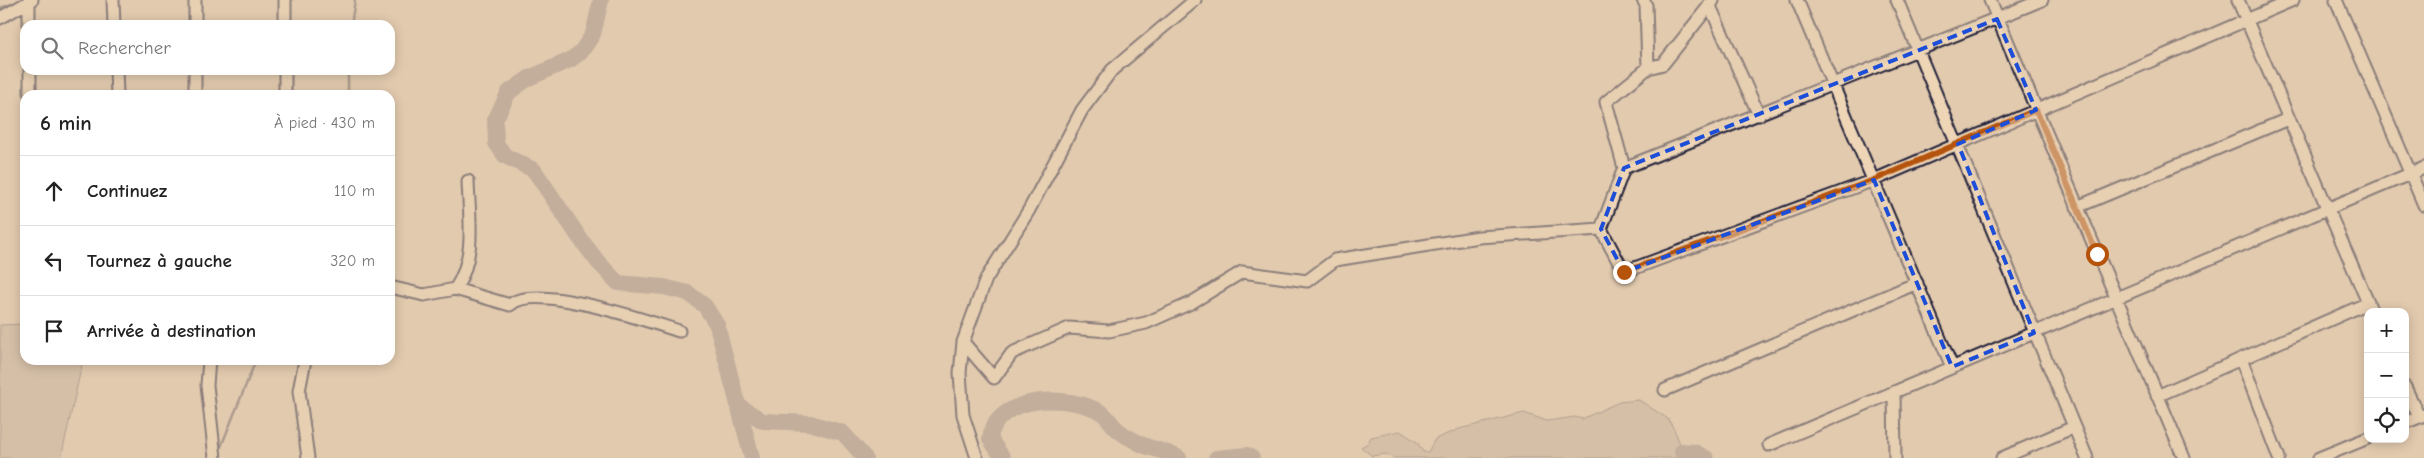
<!DOCTYPE html>
<html lang="fr">
<head>
<meta charset="utf-8">
<style>
	body { margin:0; font-family:"Comic Neue",sans-serif; background:#f2f2f2; color:#222 }
	.controls { position:absolute; right:15px; bottom:15px; display:grid; overflow:hidden; border-radius:10px; box-shadow:0 2px 12px #0003 }
	.controls button { width:45px; height:45px; display:grid; place-items:center; padding:0; border:0; border-bottom:1px solid #e0e0e0; background:#fff; color:#222; font:25px sans-serif }
	.stop { position:absolute; width:15px; height:15px; margin:-11px; border:4px solid #b45309; border-radius:50%; background:#fff }
	.stop.end { background:#b45309; border-color:#fff; box-shadow:0 1px 5px #0008 }
	.list { margin:0; padding:0; list-style:none }
	h2 { display:flex; justify-content:space-between; align-items:center; height:65px; margin:0; padding:0 20px; font-size:21px }
	h2 small { font-size:16px; font-weight:400; color:#767676 }
	.list li { display:grid; grid-template-columns:32px 1fr auto; gap:15px; align-items:center; box-sizing:border-box; height:70px; padding:0 20px; border-top:1px solid #e0e0e0 }
	.list b { display:block; font-size:19px; white-space:nowrap }
	.list em { font-size:16px; font-style:normal; color:#767676 }
	.icon { flex:none; width:28px; height:28px; fill:none; stroke:currentColor; stroke-width:2; stroke-linecap:round; stroke-linejoin:round }
	.map { position:relative; flex:none; width:2424px; height:458px; overflow:hidden }
	.search { position:absolute; background:#fff; box-shadow:0 2px 12px #0003; left:20px; top:20px; width:375px; height:55px; display:flex; align-items:center; gap:12px; box-sizing:border-box; padding:0 18px; border-radius:15px; color:#767676; font-size:19px }
	.panel { position:absolute; background:#fff; box-shadow:0 2px 12px #0003; left:20px; top:90px; width:375px; height:275px; border-radius:15px }
	.map>svg:first-child { display:block }
	.green { fill:#c6b19d; stroke:#746a6c }
	.lines { fill:none; stroke-linecap:round; stroke-linejoin:round }
	.stream { stroke:#6b6267; stroke-width:2.5 }
	.river { stroke:#9b8c84; stroke-width:16 }
	.street-casing { stroke:#22223b; stroke-width:15 }
	.street { stroke:#eed5b6; stroke-width:11 }
	.route { stroke:#b45309; stroke-width:6 }
	.marked { fill:none; stroke:#1d4ed8; stroke-width:4; stroke-dasharray:10 6; stroke-linejoin:round }
</style>
</head>
<body>
<div class="map">
<svg width="2424" height="458" viewBox="0 0 2424 458">
	<rect width="100%" height="100%" fill="#e2caae"/>
	<filter id="ink" filterUnits="userSpaceOnUse"><feTurbulence type="fractalNoise" baseFrequency=".02" numOctaves="2"/><feDisplacementMap in="SourceGraphic" scale="10" xChannelSelector="R" yChannelSelector="G"/><feConvolveMatrix kernelMatrix="1 2 1 2 8 2 1 2 1" color-interpolation-filters="sRGB"/></filter>
	<g filter="url(#ink)">
		<path class="green" d="M25,324V360H83L61,458H0V325Z
			M1639,400L1668,419L1674,429L1686,458H1395L1385,454L1372,456L1361,447L1368,443L1371,437L1400,431L1417,442L1423,452H1428L1435,439L1459,429L1524,413L1547,421L1575,417L1582,419L1619,402Z"/>
		<g class="lines">
			<path class="stream" d="M0,8L18,2
				M351,25L355,0
				M348,95V70
				M218,454L256,360"/>
			<path class="river" d="M601,0L593,34L581,52L570,60L529,78L509,92L495,120L496,143L505,156L534,170L579,237L598,262L618,283L664,287L688,293L705,306L717,325L752,458
				M739,406L763,421L810,423L843,433L865,458
				M1682,451L1694,452L1706,458
				M1003,458L990,439C995,394 1071,393 1102,413C1108,417 1112,425 1117,429C1122,434 1137,442 1143,445C1155,450 1167,451 1179,458
				M1216,458L1247,455L1252,458"/>
			<defs>
				<path id="street" d="M29,0V25
					M113,0L114,25
					M285,0V25
					M1195,0L1112,70L1082,110L1029,210L986,279L963,342L994,378L1012,353L1069,328L1109,331L1146,323L1191,303L1242,272L1307,281L1335,260L1479,237L1601,229L1624,168L2042,0
					M1797,0L1952,367
					M1897,0L2087,458
					M1990,0L2184,458
					M2238,0L2372,312
					M2336,0L2424,205
					M1709,4L1759,115
					M0,18L32,0
					M195,25V0
					M1648,68L1663,64L1713,1
					M30,70V95
					M116,70L117,95
					M285,70V95
					M195,95V70
					M1624,168L1606,102L1648,68L1646,5L1643,0
					M2077,207L2288,119
					M1601,229L1624,272L1874,180L2293,0
					M390,287L424,295L455,289C477,257 469,217 468,181
					M455,289L510,305C534,282 648,321 679,331
					M963,342L960,373L963,415L977,458
					M2241,359L2279,458
					M209,360L207,385L215,458
					M305,360L299,391L308,458
					M2405,387L2419,417
					M1665,390L1917,283
					M1894,392L1895,458
					M2157,396L2368,303
					M2405,423L2424,415
					M1769,445L2424,168
					M2002,458L2074,427
					M2319,458L2368,438"/>
			</defs>
			<use href="#street" class="street-casing"/>
			<use href="#street" class="street"/>
		</g>
	</g>
	<g class="lines" filter="url(#ink)">
		<path class="route" d="M1624,272L1874,180L2036,110L2097,254"/>
	</g>
	<path d="M0 0H2424V458H0ZM1997,19L2036,110L1958,144L2034,333L1952,367L1874,180L1624,272L1601,229L1624,168Z" fill="#e2caae" fill-opacity=".55" fill-rule="evenodd"/>
	<path class="marked" d="M1997,19L2036,110L1958,144L2034,333L1952,367L1874,180L1624,272L1601,229L1624,168Z"/>
</svg>
<div class="controls">
<button>+</button>
<button>−</button>
<button><svg class="icon" aria-label="locate" viewBox="0 0 24 24"><circle cx="12" cy="12" r="6"/><path d="M12 2v4M12 18v4M2 12h4M18 12h4"/></svg></button>
</div>
<div class="stop" style="left:2097px;top:254px"></div>
<div class="stop end" style="left:1624px;top:272px"></div>
<div class="search"><svg class="icon" aria-label="search" viewBox="0 0 24 24"><circle cx="10" cy="10" r="6"/><path d="M15 15l6 6"/></svg>Rechercher</div>
<section class="panel">
<h2>6 min<small>À pied · 430 m</small></h2>
<ul class="list">
<li><svg class="icon" aria-label="ahead" viewBox="0 0 24 24"><path d="M12 20V5M6 11l6-6 6 6"/></svg><div><b>Continuez</b></div><em>110 m</em></li>
<li><svg class="icon" aria-label="left" viewBox="0 0 24 24"><path d="M17 20v-9H6M10 6l-5 5 5 5"/></svg><div><b>Tournez à gauche</b></div><em>320 m</em></li>
<li><svg class="icon" aria-label="arrive" viewBox="0 0 24 24"><path d="M6 21V4h12l-3 4 3 4H6"/></svg><div><b>Arrivée à destination</b></div></li>
</ul>
</section>
</div>
</body>
</html>
